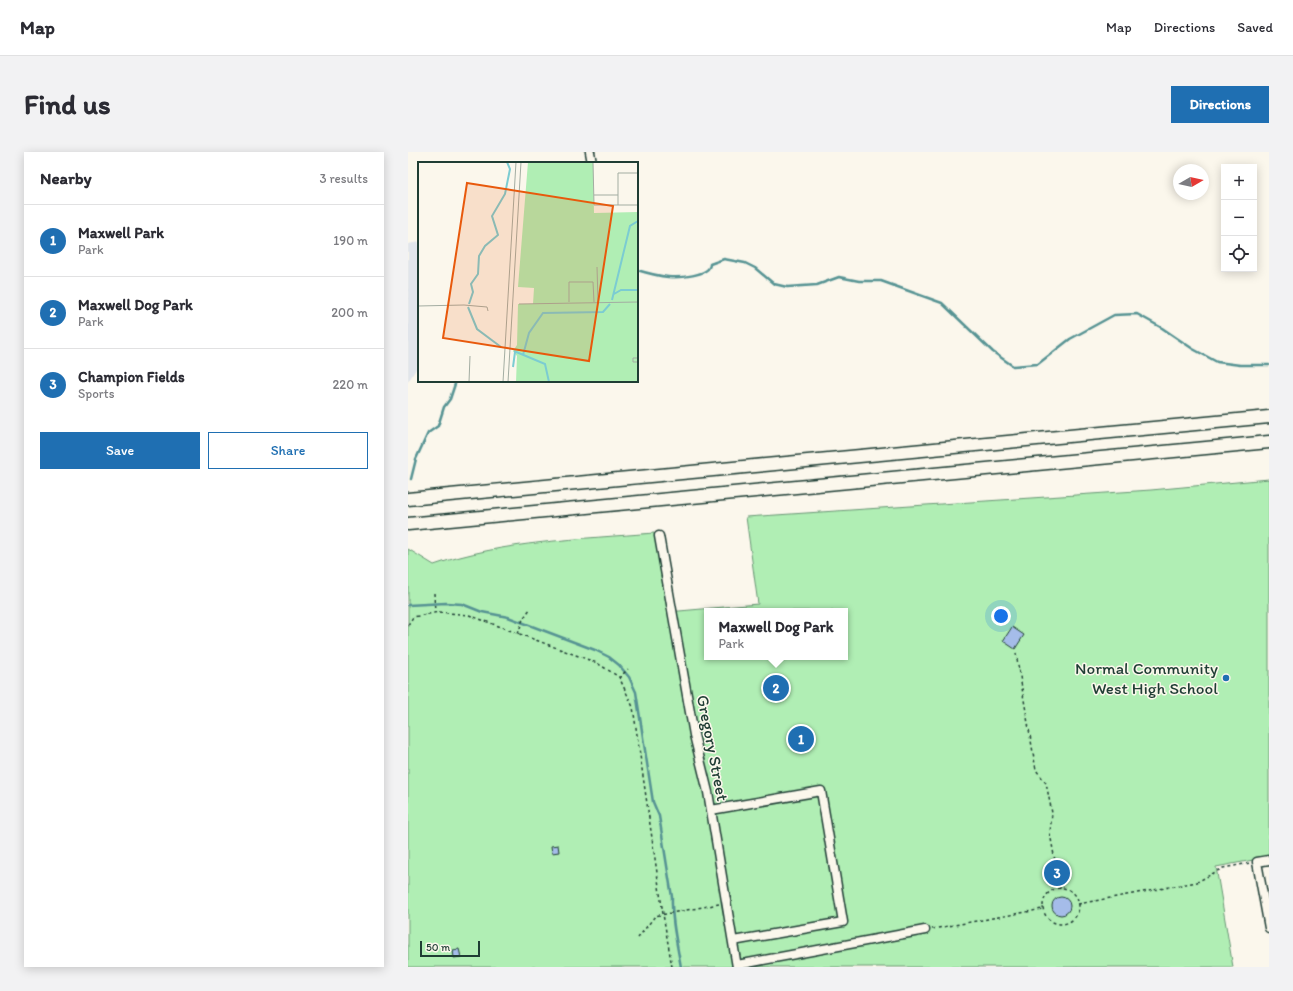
<!DOCTYPE html>
<html lang="en">
<head>
<meta charset="utf-8">
<style>
	body { margin:0; font-family:Itim,sans-serif; background:#f2f2f3; color:#2b2b33 }
	.controls { position:absolute; right:12px; top:12px; display:grid; overflow:hidden; border-radius:0px; box-shadow:0 2px 10px #0003 }
	.controls button { width:36px; height:36px; display:grid; place-items:center; padding:0; border:0; border-bottom:1px solid #e1e1e2; background:#fff; color:#2b2b33; font:20px sans-serif }
	.compass { position:absolute; left:765px; top:12px; width:36px; height:36px; border-radius:50%; background:#fff; box-shadow:0 2px 10px #0003; rotate:81deg }
	.scale { position:absolute; left:12px; bottom:10px; width:60px; box-sizing:border-box; padding-left:4px; border:2px solid #1f3d34; border-top:0; font-size:11px; line-height:14px; white-space:nowrap; color:#1f3d34; -webkit-text-stroke:3px #fbf7ec; paint-order:stroke }
	.you { position:absolute; left:593px; top:464px; width:14px; height:14px; margin:-10px; border:3px solid #fff; border-radius:50%; background:#1a73e8; box-shadow:0 0 0 6px #1a73e833 }
	.badge { display:grid; place-items:center; width:26px; height:26px; border-radius:50%; background:#1f6fb2; color:#fff; font-size:13px; font-weight:700 }
	.pin { position:absolute; translate:-50% -50%; border:2px solid #fff; box-shadow:0 1px 4px #0006 }
	.popup { position:absolute; left:296px; top:456px; width:144px; height:52px; box-sizing:border-box; display:grid; place-content:center; border-radius:0px; background:#fff; filter:drop-shadow(0 1px 3px #0005); font-size:13px; white-space:nowrap; color:#7c7c81 }
	.popup b { font-size:15px; color:#2b2b33 }
	.popup::after { content:''; position:absolute; left:50%; top:100%; margin-left:-8px; border:8px solid transparent; border-top-color:#fff }
	.list { margin:0; padding:0; list-style:none }
	h2 { display:flex; justify-content:space-between; align-items:center; height:52px; margin:0; padding:0 16px; font-size:17px }
	h2 small { font-size:13px; font-weight:400; color:#7c7c81 }
	.list li { display:grid; grid-template-columns:26px 1fr auto; gap:12px; align-items:center; box-sizing:border-box; height:72px; padding:0 16px; border-top:1px solid #e1e1e2 }
	.list b { display:block; font-size:15px; white-space:nowrap }
	.list p { margin:0; font-size:13px; white-space:nowrap; color:#7c7c81 }
	.list em { font-size:13px; font-style:normal; color:#7c7c81 }
	.actions { display:flex; gap:8px; padding:12px 16px }
	.actions a { flex:1; padding:9px 0; border:1px solid #1f6fb2; border-radius:0px; text-align:center; font-size:14px; color:#1f6fb2 }
	.actions .main { background:#1f6fb2; color:#fff }
	.icon { flex:none; width:22px; height:22px; fill:none; stroke:currentColor; stroke-width:2; stroke-linecap:round; stroke-linejoin:round }
	.map { position:relative; flex:none; width:861px; height:815px; overflow:hidden; border-radius:0px }
	header { display:flex; align-items:center; gap:24px; box-sizing:border-box; height:56px; padding:0 20px; background:#fff; border-bottom:1px solid #e1e1e2 }
	header strong { font-size:19px }
	nav { display:flex; gap:22px; margin-inline-start:auto; font-size:14px }
	.intro { display:flex; align-items:center; justify-content:space-between; box-sizing:border-box; height:96px; padding:0 24px }
	h1 { margin:0; font-size:28px }
	.button { padding:10px 18px; border-radius:0px; background:#1f6fb2; color:#fff; font-size:14px; font-weight:700 }
	main { display:flex; gap:24px; padding:0 24px }
	aside { flex:1; background:#fff; border-radius:0px; box-shadow:0 2px 10px #0003 }
	.map>svg:first-child { display:block }
	.built { fill:#e1e5eb }
	.green { fill:#b0eeb4; stroke:#689674; fill-rule:evenodd }
	.lines { fill:none; stroke-linecap:round; stroke-linejoin:round }
	.stream { stroke:#569393; stroke-width:2.5 }
	.building { fill:#a5bce9; stroke:#1f3d34 }
	.minor-casing { stroke:#1f3d34; stroke-width:11 }
	.highway-casing { stroke:#1f3d34; stroke-width:15 }
	.path { stroke:#1f3d34; stroke-width:1.5; stroke-dasharray:3 3; stroke-linecap:butt }
	.minor { stroke:#fbf7ec; stroke-width:8 }
	.highway { stroke:#fbf7ec; stroke-width:12 }
	.poi-dot { fill:#1f6fb2; stroke:#fbf7ec; stroke-width:1.5 }
	.labels { text-anchor:middle; dominant-baseline:central; stroke-width:3; stroke-linejoin:round; paint-order:stroke }
	.poi-label { font-size:17px; fill:#1f3d34; stroke:#fbf7ec; text-anchor:end }
	.street-label { font-size:17px; fill:#1f3d34; stroke:#fbf7ec }
	.inset-river { fill:none; stroke:#7bccd2; stroke-width:2 }
	.inset-road { fill:none; stroke:#a3ada2; stroke-width:1 }
	.view { fill:#e8590c; fill-opacity:0.15; stroke:#e8590c; stroke-width:2 }
	.inset-edge { fill:none; stroke:#1f3d34; stroke-width:2 }
</style>
</head>
<body>
<header>
<strong>Map</strong>
<nav><a>Map</a><a>Directions</a><a>Saved</a></nav>
</header>
<div class="intro"><h1>Find us</h1><a class="button">Directions</a></div>
<main>
<aside>
<h2>Nearby<small>3 results</small></h2>
<ul class="list">
<li><span class="badge">1</span><div><b>Maxwell Park</b><p>Park</p></div><em>190 m</em></li>
<li><span class="badge">2</span><div><b>Maxwell Dog Park</b><p>Park</p></div><em>200 m</em></li>
<li><span class="badge">3</span><div><b>Champion Fields</b><p>Sports</p></div><em>220 m</em></li>
</ul>
<div class="actions"><a class="main">Save</a><a>Share</a></div>
</aside>
<div class="map">
<svg width="861" height="815" viewBox="0 0 861 815">
	<rect width="100%" height="100%" fill="#fbf7ec"/>
	<filter id="ink" filterUnits="userSpaceOnUse"><feTurbulence type="fractalNoise" baseFrequency=".025" numOctaves="2"/><feDisplacementMap in="SourceGraphic" scale="8" xChannelSelector="R" yChannelSelector="G"/><feConvolveMatrix kernelMatrix="1 2 1 2 8 2 1 2 1" color-interpolation-filters="sRGB"/></filter>
	<g filter="url(#ink)">
		<path class="built" d="M11,90V212L0,230V92Z"/>
		<path class="green" d="M861,327V705L808,715L825,815H0V397L26,413C94,389 174,387 246,381L260,460L350,452L338,365L743,338ZM299,459H437V505H299Z"/>
		<g class="lines">
			<path class="stream" d="M229,118C239,121 250,124 260,125C270,126 302,124 302,112L316,107L337,111L347,116L366,132L379,135L409,133L431,125L451,129H473L534,151L585,200L605,214L630,212L662,187L706,163L729,162L754,176L785,197L809,210L832,213H861
				M3,327L8,307L20,281L30,274L36,255L42,247L48,229
				M0,453L38,451L54,452L74,460L100,465L187,498L201,505L211,513L221,525L228,540L245,650L251,664L264,745C263,768 269,792 273,815"/>
		</g>
		<path class="building" d="M604,475L616,483L607,497L595,489Z
			M150,693L151,700L144,701L143,694Z
			M644 754a9 9 0 1 1 18 0a9 9 0 1 1-18 0Z
			M51,797L53,805L46,806L45,798Z"/>
		<g class="lines">
			<defs>
				<path id="minor" d="M182,0L184,11
					M251,384L286,583L300,640L329,815
					M303,658L413,639L435,770L325,789
					M861,708L849,710L861,776
					M329,813L517,778"/>
				<path id="highway" d="M0,347L861,265
					M0,372L861,290"/>
			</defs>
			<use href="#minor" class="minor-casing"/>
			<use href="#highway" class="highway-casing"/>
			<path class="path" d="M26,441L27,461
				M0,473L5,465L31,460L61,463L189,511L211,525L225,555L255,762L264,815
				M110,482L115,467L122,457
				M608,501L628,618L638,631L644,661L642,681L652,737
				M211,526L220,517
				M635 754a18 18 0 1 1 36 0a18 18 0 1 1-36 0Z
				M670,752L789,730L815,716L842,711
				M524,777L635,757
				M230,786L247,764L311,752"/>
			<use href="#minor" class="minor"/>
			<use href="#highway" class="highway"/>
		</g>
	</g>
	<circle class="poi-dot" cx="818" cy="526" r="4"/>
	<g class="labels">
		<g class="poi-label">
			<text x="810" y="516">Normal Community<tspan x="810" dy="20">West High School</tspan></text>
		</g>
		<g class="street-label">
			<text transform="translate(305 596) rotate(79)">Gregory Street</text>
		</g>
	</g>
	<g transform="translate(10 10)">
		<rect width="220" height="220" fill="#fbf7ec"/>
		<path d="M110,0H175L176,51L220,50V219L98,220L99,194L95,189L99,183L100,142H115L116,126L100,125Z" fill="#b0eeb4"/>
		<path class="inset-river" d="M196,132L203,128H220M194,138L212,64L220,59M51,142L55,130L53,122L60,112L61,94L67,84L80,73L74,54L87,32L92,7L89,0M50,145L59,167L83,185M96,189L127,202L131,220M105,193L111,171L125,151L185,150L192,142M95,205L97,190"/>
		<path class="inset-road" d="M175,0L176,43H200M220,11H200V43H220M176,33H200M179,105L180,140M151,140V120H175L176,140M101,142L220,140M0,144L46,143L69,145L70,149M220,196H215V200H220M51,220L52,194M85,220L98,0M90,220L103,0"/>
		<path class="view" d="M49,21L195,44L171,199L25,176Z"/>
		<rect width="220" height="220" class="inset-edge"/>
	</g>
</svg>
<div class="controls">
<button>+</button>
<button>−</button>
<button><svg class="icon" aria-label="locate" viewBox="0 0 24 24"><circle cx="12" cy="12" r="6"/><path d="M12 2v4M12 18v4M2 12h4M18 12h4"/></svg></button>
</div>
<svg class="compass" viewBox="-18 -18 36 36"><path d="M0-13l5 13h-10z" fill="#e53935"/><path d="M0 13l5-13h-10z" fill="#7c7c81"/></svg>
<div class="scale">50 m</div>
<div class="you"></div>
<div class="pin badge" style="left:393px;top:587px">1</div>
<div class="pin badge" style="left:368px;top:536px">2</div>
<div class="popup"><b>Maxwell Dog Park</b>Park</div>
<div class="pin badge" style="left:649px;top:721px">3</div>
</div>
</main>
</body>
</html>
